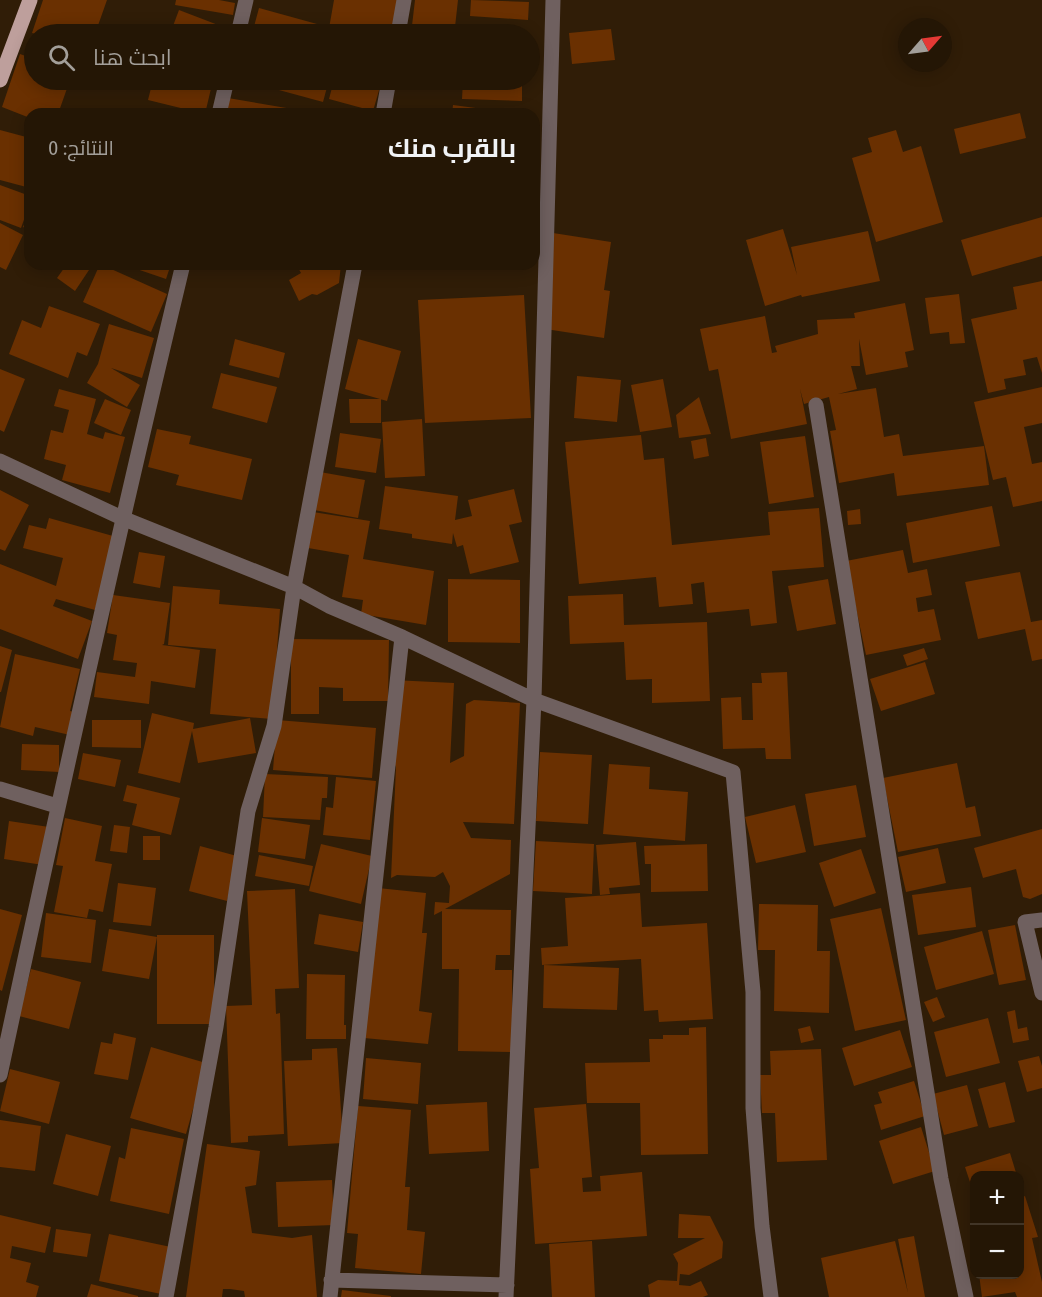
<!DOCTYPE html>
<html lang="ar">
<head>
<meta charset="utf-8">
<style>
	body { margin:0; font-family:"Fira Sans Condensed",Cairo,sans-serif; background:#302313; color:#f1f3f6; direction:rtl }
	.controls { position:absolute; right:18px; bottom:18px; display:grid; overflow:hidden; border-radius:12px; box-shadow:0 3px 15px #0003 }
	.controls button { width:54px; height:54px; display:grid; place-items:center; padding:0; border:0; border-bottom:2px solid #413527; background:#241605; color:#f1f3f6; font:30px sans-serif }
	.compass { position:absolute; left:898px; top:18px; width:54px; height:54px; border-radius:50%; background:#241605; box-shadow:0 3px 15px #0003; rotate:62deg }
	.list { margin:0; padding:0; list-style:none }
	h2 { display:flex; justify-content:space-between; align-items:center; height:78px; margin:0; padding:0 24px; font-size:26px }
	h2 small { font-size:20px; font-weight:400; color:#a39f9a }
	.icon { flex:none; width:33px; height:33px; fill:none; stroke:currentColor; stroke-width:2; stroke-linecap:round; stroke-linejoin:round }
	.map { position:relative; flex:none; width:1042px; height:1297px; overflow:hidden; direction:ltr }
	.search { position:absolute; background:#241605; box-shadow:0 3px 15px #0003; left:24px; top:24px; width:516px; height:66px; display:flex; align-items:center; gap:15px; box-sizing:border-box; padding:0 21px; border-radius:33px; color:#a39f9a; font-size:22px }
	.panel { position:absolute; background:#241605; box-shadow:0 3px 15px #0003; left:24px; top:108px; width:516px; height:162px; border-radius:18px; direction:rtl }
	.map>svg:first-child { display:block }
	.building { fill:#6a3001 }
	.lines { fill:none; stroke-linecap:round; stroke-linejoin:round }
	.minor { stroke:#6f605f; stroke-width:15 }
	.major { stroke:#be9f9c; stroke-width:15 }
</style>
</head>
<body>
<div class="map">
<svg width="1042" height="1297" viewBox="0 0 1042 1297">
	<rect width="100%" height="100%" fill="#301d07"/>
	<path class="building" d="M43,0H107L95,34H36L32,33Z
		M176,0H219L235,3L233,15L175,5Z
		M334,0H399L394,29L380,27L379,34H328Z
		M415,0H458L455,27H451L450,34H411Z
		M471,0L529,2L528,20L470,16Z
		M259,8L317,24L314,34H252Z
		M179,10L226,28L224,34H170Z
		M464,28L524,30V34H464Z
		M611,29L615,60L572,64L569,33Z
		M20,54L34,59V80H70L58,114H30V118L2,107Z
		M153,80H213L205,114L148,100Z
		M242,80H329L323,102Z
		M334,80H382L373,111L329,99Z
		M463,80H522V101L462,99Z
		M228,98L316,113V114H225Z
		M453,105L514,113V114H452Z
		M328,110L361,112V114H328Z
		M1020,113L1026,138L960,154L954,129Z
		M0,130L30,138V188L0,180Z
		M896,130L903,152L921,146L943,222L876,242L852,158L872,152L868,138Z
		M0,185L30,196V203L21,228L0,220Z
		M30,210V230L23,227Z
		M1042,217V256L972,276L961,240Z
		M0,223L23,235L6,270L0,267Z
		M783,229L797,275L791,247L868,231L880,281L802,297L801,295L765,306L746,240Z
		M553,233L611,242L604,290L610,291L604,338L539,328Z
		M67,264H93L75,291L57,278Z
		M100,264L167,294L151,332L83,302Z
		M122,264H171L166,279Z
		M296,264H341L339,283L317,295L312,294L299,301L289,280L301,273Z
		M1042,281V373L1037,357L1023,360L1026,375L1004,379L1006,389L988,393L971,319L1017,309L1013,287Z
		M959,294L965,343L950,344L949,332L930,334L925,298Z
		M524,295L531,418L425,423L418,300Z
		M905,303L914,350L905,352L908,367L866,375L859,339L860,366H851L857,389L838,394L876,388L884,437L899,434L903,456L984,446L989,485L897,496L894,473L839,483L830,431L836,430L829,397L804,404L800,389L807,424L731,439L718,369L709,371L700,329L765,316L772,353L777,352L775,346L818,334L817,320L855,318L854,313Z
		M49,306L100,324L87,356L77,352L68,378L9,354L22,320L41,328Z
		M109,324L154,338L142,378L111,368L140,385L127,407L87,383L98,364Z
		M235,339L285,353L279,378L229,365Z
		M358,339L401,351L387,401L345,389Z
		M0,369L25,379L4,432L0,430Z
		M221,373L277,387L267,423L212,408Z
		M577,376L621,380L617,422L574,418Z
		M663,379L672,427L640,432L631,385Z
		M1042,387V423L1024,427L1032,464L1042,462V501L1013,507L1006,477L993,480L974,402Z
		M59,389L96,399L87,434L103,439L105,432L125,437L110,493L62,480L66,465L44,459L51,430L63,433L69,410L54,406Z
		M699,397L711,434L679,438L676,415Z
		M105,399L131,410L121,435L94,423Z
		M349,399H381V423H350Z
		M422,419L425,476L385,478L382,422Z
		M157,429L191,436L189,444L252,459L242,500L176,485L179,475L148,467Z
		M340,433L381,439L376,473L335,467Z
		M641,435L644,460L664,458L672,545L770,535L768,512L819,508L824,567L772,571L777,623L751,626L749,609L707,613L704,582L691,584L693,604L659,607L656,577L579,584L565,442Z
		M805,436L814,497L769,504L760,442Z
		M706,438L709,456L694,459L691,441Z
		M320,472L365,480L358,518L314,510Z
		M385,486L458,496L455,520L472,516L468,500L514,489L522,522L509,525L519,562L470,574L463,545L457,547L453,533L452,544L412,538V534L379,529Z
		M0,490L29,505L5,551L0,549Z
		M992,506L1000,546L913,563L906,523Z
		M860,509L861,524L848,525L847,511Z
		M313,512L370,521L363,559L434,571L426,625L361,614L363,600L342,597L349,555L308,548Z
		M49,518L113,536L95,610L56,599L53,606L92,621L78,659L0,629V564L56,586L63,558L23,548L29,525L46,529Z
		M903,550L908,573L927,569L932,595L916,598L918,612L934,609L941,640L866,655L846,561Z
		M139,552L165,556L160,588L133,583Z
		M1020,572L1031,622L1042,620V659L1032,661L1025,629L978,639L965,582Z
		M448,579L520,580V643L448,642Z
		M828,579L836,624L797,631L788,586Z
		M173,586L220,590L219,604L280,609L272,719L210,714L216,649L168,645Z
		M623,594L624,625L707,622L710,701L652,703V679L626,680L624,642L570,644L568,596Z
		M113,595L170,603L164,644L162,645L200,650L195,688L151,681L149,704L94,697L97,672L135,677L137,663L113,660L117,635L107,633Z
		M291,639L389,640L388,701H343V688L319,687V714H291Z
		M0,646L12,650L1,692H0Z
		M924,648L928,659L907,666L903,655Z
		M15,654L80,669L70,711L74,712L70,735L35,727L33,736L0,727Z
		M925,662L935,694L881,711L870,679Z
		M787,672L791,759H766L765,748L723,749L721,698L741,697L742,720H753L752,683H762L761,673Z
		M393,680L454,683L450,763L464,756L466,704L474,700L520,703L514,824L463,822L471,838L511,840L510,874L445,909L511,910L510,955H496L495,970H512V1052L458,1051L459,969H442V911L434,915L435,902L449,903L450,886L443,872L435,877L397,875L391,878L396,767L390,755Z
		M152,713L194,723L193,729L250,718L256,753L198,763L192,731L180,783L138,773Z
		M92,720H141V748L92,747Z
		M277,720L376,728L372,778L273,770Z
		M22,744L59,745V772L21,770Z
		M540,752L592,755L588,824L536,821Z
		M83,753L121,760L115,787L78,779Z
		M957,763L966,808L975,806L981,836L898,852L883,778Z
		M609,764L650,767L649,789L688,792L685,841L603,834Z
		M265,774L328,777L327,798H322L320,820L263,817Z
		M336,777L376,781L370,840L323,835L326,807L333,808Z
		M127,785L180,798L171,835L132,825L137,804L123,801Z
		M856,785L866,837L814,846L805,794Z
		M795,805L806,852L756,863L745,817Z
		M65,818L102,826L95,861L112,864L103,912L89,909L87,918L54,912L63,866L56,865Z
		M262,818L310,825L305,859L258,852Z
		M9,821L49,827L43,865L4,859Z
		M114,825L130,827L127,853L110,851Z
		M1042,829V894L1030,899L1023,897L1016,869L983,878L974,848Z
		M143,836H160V860H143Z
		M536,841L594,844L592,894L533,891Z
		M636,842L640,885L609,888L610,894L600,895L596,845Z
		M321,844L372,856L361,904L309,891Z
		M707,844L708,891L651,892V864H645L644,846Z
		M200,846L237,856L227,901L189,891Z
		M938,848L946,883L906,892L898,857Z
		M861,849L876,893L834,907L819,863Z
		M259,855L313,866L309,886L255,876Z
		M118,883L156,888L151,926L113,922Z
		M971,887L976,927L918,935L912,895Z
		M378,888L426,893L422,933H427L419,1011L432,1013L428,1044L364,1038Z
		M295,889L299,988L275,989L276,1014L280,1013L284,1134L248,1136V1142L231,1143L226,1006L252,1005L247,891Z
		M640,893L642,927L707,923L713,1019L659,1022L658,1010L644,1011L641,959L542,965L541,948L568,946L565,898Z
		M759,904L818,905L817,951H830L829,1013L774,1011L775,950H758Z
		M881,908L906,1020L855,1031L830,919Z
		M0,909L22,915L2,991L0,990Z
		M46,913L96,920L91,963L41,957Z
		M319,914L363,922L358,952L314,944Z
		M1015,925L1026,980L999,985L988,930Z
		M109,929L157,937L149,979L102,971Z
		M982,931L994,974L936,990L924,947Z
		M157,935H214V1024H157Z
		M544,965L619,968L617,1010L543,1008Z
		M31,969L81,982L69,1029L19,1016Z
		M307,974L345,975L344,1025H346V1039H306Z
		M937,997L945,1017L933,1022L924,1002Z
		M1015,1010L1018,1029L1027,1027L1029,1040L1013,1043L1007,1012Z
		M988,1018L1000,1063L946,1077L934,1032Z
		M810,1026L814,1040L801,1043L798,1029Z
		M706,1027L708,1154L641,1155L640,1103H587L585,1063L650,1062L649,1039H663V1035H689V1028Z
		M900,1030L912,1067L854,1086L842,1048Z
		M114,1033L136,1038L128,1080L94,1074L101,1042L112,1044Z
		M151,1047L206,1063L186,1134L130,1118Z
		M337,1048L343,1143L288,1146L284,1061L312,1060V1049Z
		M821,1049L827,1160L777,1162L775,1113H762L760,1075H771L770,1051Z
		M1039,1056L1042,1066V1088L1027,1092L1018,1061Z
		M366,1058L421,1063L418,1104L363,1099Z
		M10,1069L60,1082L49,1124L0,1111Z
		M914,1081L925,1116L881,1130L874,1105L882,1103L878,1092Z
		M1005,1082L1015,1122L989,1128L978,1089Z
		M967,1085L978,1126L944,1135L933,1094Z
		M487,1102L489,1151L429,1154L426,1105Z
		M586,1104L592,1177L582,1178L583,1192L601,1191L600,1176L642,1172L647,1236L535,1244L530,1169L539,1168L534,1108Z
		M358,1106L411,1110L405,1187H410L407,1230L425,1232L421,1274L355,1268L358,1234L347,1233Z
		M0,1120L41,1126L35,1171L0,1167Z
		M921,1127L935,1171L893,1184L879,1141Z
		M131,1128L184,1139L169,1214L110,1201L119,1157L125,1159Z
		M66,1134L111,1146L98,1196L53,1184Z
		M207,1144L260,1151L256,1185L245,1187L252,1233L292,1238L312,1235L317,1297H245L244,1291L230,1289H223L222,1297H186Z
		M1010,1153L1017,1176H974V1194L965,1167Z
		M332,1180L334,1225L278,1227L276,1182Z
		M1025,1196L1038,1237L1032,1238L1042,1282V1297H1017L1015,1292L982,1297L979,1274H1020V1198Z
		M679,1214L710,1216L723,1242L722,1258L689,1275L680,1274L679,1285L690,1286L701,1281L708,1295L703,1297H650L648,1285L658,1280L677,1281L678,1263L673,1254L705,1238H678Z
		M0,1215L51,1227L45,1253L12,1246L10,1258L31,1263L26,1282L39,1286L36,1297H0Z
		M56,1229L91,1234L87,1257L53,1252Z
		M109,1234L171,1247L161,1294L99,1281Z
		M914,1236L925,1297H829L821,1258L895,1241L908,1293L898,1239Z
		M592,1241L595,1297H552L549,1244Z
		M91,1284L138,1296V1297H87Z
		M342,1290L391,1296V1297H341Z"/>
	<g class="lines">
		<path class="minor" d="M238,34L246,0
			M398,34L404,0
			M219,114L227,80
			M383,114L389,80
			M816,405L941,1179L966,1297
			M0,461L122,518L294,587L329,606L402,637L534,700L733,772L753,992V1108L762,1226L771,1297
			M0,789L57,806
			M1042,920L1025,922L1042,993
			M0,1075C58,804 118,534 183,264
			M331,1280L507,1285
			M166,1297L216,1027L248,811L274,726L294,587L355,264
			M330,1297L402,637
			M506,1297L534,700L553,0"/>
		<path class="major" d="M0,80L30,0"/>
	</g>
</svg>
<div class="controls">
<button>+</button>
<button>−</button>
</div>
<svg class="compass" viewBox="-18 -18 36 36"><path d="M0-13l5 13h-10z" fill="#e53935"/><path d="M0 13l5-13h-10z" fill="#a39f9a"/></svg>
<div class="search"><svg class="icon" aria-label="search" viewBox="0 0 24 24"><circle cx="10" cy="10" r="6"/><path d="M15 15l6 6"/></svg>ابحث هنا</div>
<section class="panel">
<h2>بالقرب منك<small>النتائج: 0</small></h2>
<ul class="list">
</ul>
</section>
</div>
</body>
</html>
